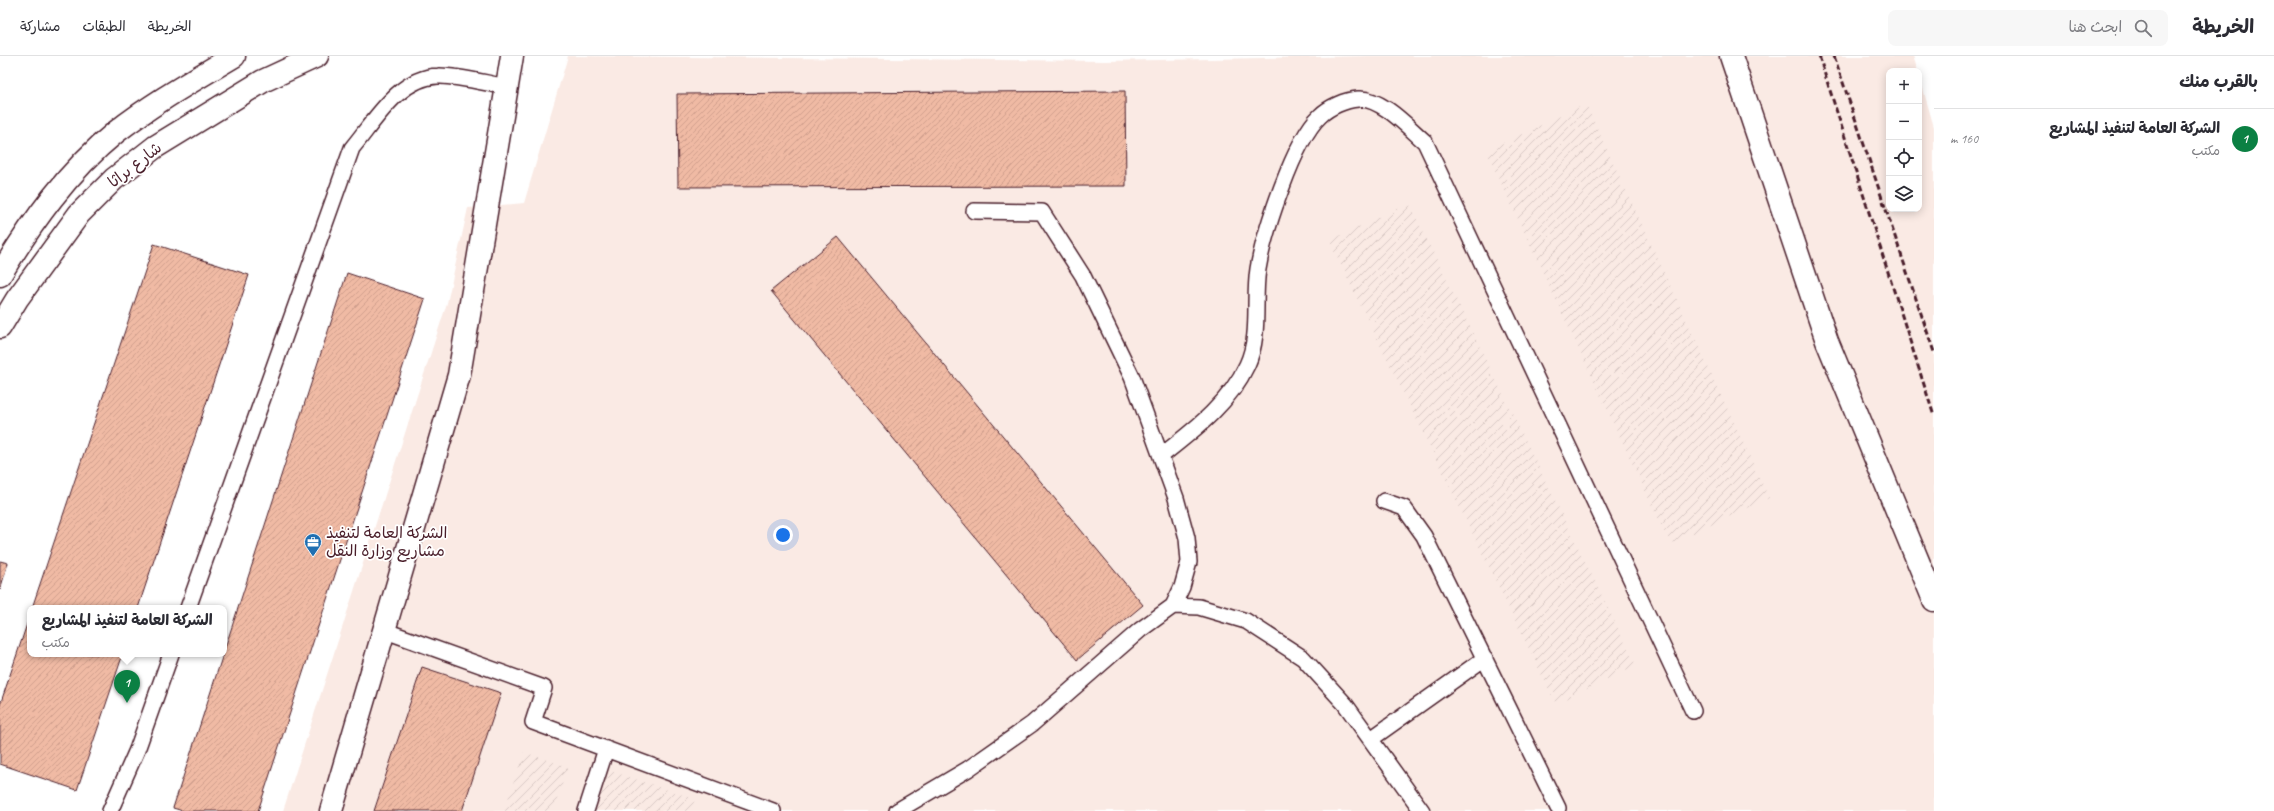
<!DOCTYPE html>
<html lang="ar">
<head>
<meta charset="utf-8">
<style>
	body { margin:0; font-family:Caveat,"Playpen Sans Arabic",sans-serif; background:#f7f7f7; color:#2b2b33; direction:rtl }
	.controls { position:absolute; right:12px; top:12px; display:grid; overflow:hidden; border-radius:8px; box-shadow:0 2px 10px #0003 }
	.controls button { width:36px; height:36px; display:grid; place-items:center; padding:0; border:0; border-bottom:1px solid #e1e1e2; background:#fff; color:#2b2b33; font:20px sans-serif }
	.you { position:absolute; left:783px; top:479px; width:14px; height:14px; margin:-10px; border:3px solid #fff; border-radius:50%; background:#1a73e8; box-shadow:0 0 0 6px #1a73e833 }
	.badge { display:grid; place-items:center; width:26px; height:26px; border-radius:50%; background:#0b8043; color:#fff; font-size:13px; font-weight:700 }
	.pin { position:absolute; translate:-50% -33px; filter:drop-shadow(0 1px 2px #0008) }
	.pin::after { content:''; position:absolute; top:21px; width:14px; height:12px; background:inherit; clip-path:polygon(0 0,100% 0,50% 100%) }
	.popup { position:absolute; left:27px; top:549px; width:200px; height:52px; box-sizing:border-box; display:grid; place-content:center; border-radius:8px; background:#fff; filter:drop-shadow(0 1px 3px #0005); font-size:13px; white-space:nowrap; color:#7c7c81 }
	.popup b { font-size:15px; color:#2b2b33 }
	.popup::after { content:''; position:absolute; left:50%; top:100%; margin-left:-8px; border:8px solid transparent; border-top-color:#fff }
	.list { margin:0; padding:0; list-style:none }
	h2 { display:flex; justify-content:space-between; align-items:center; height:52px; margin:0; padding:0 16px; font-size:17px }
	h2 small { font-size:13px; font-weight:400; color:#7c7c81 }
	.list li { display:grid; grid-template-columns:26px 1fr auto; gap:12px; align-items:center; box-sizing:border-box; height:60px; padding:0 16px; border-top:1px solid #e1e1e2 }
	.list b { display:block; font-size:15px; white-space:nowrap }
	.list p { margin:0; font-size:13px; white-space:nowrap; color:#7c7c81 }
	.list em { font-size:13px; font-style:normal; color:#7c7c81 }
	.icon { flex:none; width:22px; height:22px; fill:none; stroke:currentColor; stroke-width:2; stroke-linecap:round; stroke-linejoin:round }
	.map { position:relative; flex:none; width:1934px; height:755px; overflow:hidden; direction:ltr }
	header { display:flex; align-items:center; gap:24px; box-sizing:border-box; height:56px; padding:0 20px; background:#fff; border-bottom:1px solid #e1e1e2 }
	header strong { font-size:19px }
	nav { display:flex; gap:22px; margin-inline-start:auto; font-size:14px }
	.search { width:280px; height:36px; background:#f7f7f7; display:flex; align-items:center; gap:10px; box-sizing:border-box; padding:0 14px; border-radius:8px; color:#7c7c81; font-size:15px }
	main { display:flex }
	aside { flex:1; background:#fff }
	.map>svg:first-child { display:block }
	.built { fill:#faeae4 }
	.industrial { fill:url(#industrial-furrows) }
	.building { fill:url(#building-hatch); stroke:#4a1f2b }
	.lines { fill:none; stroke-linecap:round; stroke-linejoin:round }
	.lane-casing { stroke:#4a1f2b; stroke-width:18 }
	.street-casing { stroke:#4a1f2b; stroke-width:25 }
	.secondary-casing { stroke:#4a1f2b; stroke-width:25 }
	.primary-casing { stroke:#4a1f2b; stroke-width:25 }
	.lane { stroke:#fff; stroke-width:15 }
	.street { stroke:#fff; stroke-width:22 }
	.secondary { stroke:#fff; stroke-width:22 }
	.primary { stroke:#fff; stroke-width:22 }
	.rail { stroke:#4a1f2b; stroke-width:3; stroke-dasharray:6 3; stroke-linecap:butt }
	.labels { text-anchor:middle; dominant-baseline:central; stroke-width:3.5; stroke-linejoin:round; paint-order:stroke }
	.street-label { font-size:16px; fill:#4a1f2b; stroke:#fff }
	.poi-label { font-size:16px; fill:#4a1f2b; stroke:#fff; text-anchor:start }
</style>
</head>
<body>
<header>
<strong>الخريطة</strong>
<div class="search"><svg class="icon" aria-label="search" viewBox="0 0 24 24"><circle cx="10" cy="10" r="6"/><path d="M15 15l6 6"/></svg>ابحث هنا</div>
<nav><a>الخريطة</a><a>الطبقات</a><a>مشاركة</a></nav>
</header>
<main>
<aside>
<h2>بالقرب منك<small></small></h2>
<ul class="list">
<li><span class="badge">1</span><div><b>الشركة العامة لتنفيذ المشاريع</b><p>مكتب</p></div><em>160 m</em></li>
</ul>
</aside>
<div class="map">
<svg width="1934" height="755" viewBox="0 0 1934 755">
	<defs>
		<pattern id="industrial-furrows" width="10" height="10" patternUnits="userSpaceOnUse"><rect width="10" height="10" fill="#faeae4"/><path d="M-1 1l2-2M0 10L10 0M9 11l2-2" fill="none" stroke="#d8c8c4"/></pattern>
		<pattern id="building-hatch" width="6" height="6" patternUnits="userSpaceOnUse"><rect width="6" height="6" fill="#f0baa4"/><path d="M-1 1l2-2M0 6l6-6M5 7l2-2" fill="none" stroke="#cf9f8d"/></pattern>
	</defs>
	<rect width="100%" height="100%" fill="#fff"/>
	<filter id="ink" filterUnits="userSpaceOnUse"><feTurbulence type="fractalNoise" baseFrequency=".025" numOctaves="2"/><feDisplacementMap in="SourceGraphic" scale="8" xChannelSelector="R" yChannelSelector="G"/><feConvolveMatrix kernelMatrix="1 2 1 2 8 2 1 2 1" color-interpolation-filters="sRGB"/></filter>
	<g filter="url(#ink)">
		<path class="built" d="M568,0L1105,5L1370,0H1913L1918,15H1889V153H1919V19L1934,71V755H283L447,247L468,152L524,147Z"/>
		<path class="industrial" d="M1586,48L1769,442L1670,488L1486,95Z
			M1409,147L1636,609L1556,648L1329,185Z
			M524,696L568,711L553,755H504Z
			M608,714L695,743L691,755H594Z"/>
		<path class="building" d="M1125,35L1126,130L678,131L677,38Z
			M838,181L1143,549L1077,604L771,235Z
			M154,188L249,219L138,552H32Z
			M347,217L425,243L258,755H183L173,752Z
			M0,505L8,507L0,534Z
			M30,559V598H123L77,734L0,708V649Z
			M422,611L501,637L462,755H374Z"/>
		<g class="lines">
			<defs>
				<path id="lane" d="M974,155L1042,156L1083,220L1132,321L1176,442L1187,482L1189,506L1182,531L1173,550
					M1161,400C1194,374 1229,348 1247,309C1261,279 1253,245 1258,213C1264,177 1294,84 1320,60C1329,51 1345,44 1358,43C1381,41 1409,72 1425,86L1693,655
					M1384,445L1404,452L1424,480L1558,752
					M188,552L352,92C374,66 399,21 438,20C455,19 489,28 508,31
					M383,574L544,632L533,666L773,755
					M1371,683L1485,602
					M110,755L137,694L171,598
					M586,755L606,693
					M897,755L968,713L1032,668L1140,574L1173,550L1199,551L1246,565L1303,602L1345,648L1422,755"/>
				<path id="street" d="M1731,0L1827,285L1934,544"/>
				<path id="secondary" d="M331,755L459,319L512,0"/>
				<path id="primary" d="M0,219C32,166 68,115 116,76C153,47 194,24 234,0
					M0,271L17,243L79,158L114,123L155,91L263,25L317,0"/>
			</defs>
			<use href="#lane" class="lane-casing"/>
			<use href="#street" class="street-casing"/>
			<use href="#secondary" class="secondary-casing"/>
			<use href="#primary" class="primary-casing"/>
			<use href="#lane" class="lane"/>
			<use href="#street" class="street"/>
			<use href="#secondary" class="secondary"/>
			<use href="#primary" class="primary"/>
			<path class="rail" d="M1819,0L1934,360
				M1834,0L1934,296"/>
		</g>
	</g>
	<defs>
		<symbol id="office-pin" viewBox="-11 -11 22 30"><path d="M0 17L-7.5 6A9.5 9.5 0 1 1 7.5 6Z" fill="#1f6fb2" stroke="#fff"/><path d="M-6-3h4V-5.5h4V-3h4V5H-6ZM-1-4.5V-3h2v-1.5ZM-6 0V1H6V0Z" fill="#fff"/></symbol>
	</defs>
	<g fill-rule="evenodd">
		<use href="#office-pin" x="303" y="476" width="20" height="27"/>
	</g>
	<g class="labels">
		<g class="street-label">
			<text transform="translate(135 109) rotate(-38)">شارع براثا</text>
		</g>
		<g class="poi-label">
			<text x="326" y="477">الشركة العامة لتنفيذ<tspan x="326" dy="18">مشاريع وزارة النقل</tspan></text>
		</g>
	</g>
</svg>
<div class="controls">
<button>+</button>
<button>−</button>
<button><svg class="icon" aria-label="locate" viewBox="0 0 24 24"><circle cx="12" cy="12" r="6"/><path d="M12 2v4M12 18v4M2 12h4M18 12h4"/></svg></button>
<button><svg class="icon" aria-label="layers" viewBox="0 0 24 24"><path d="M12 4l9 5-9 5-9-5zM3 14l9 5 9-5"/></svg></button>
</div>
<div class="you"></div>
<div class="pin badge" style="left:127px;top:647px">1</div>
<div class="popup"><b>الشركة العامة لتنفيذ المشاريع</b>مكتب</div>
</div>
</main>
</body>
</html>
